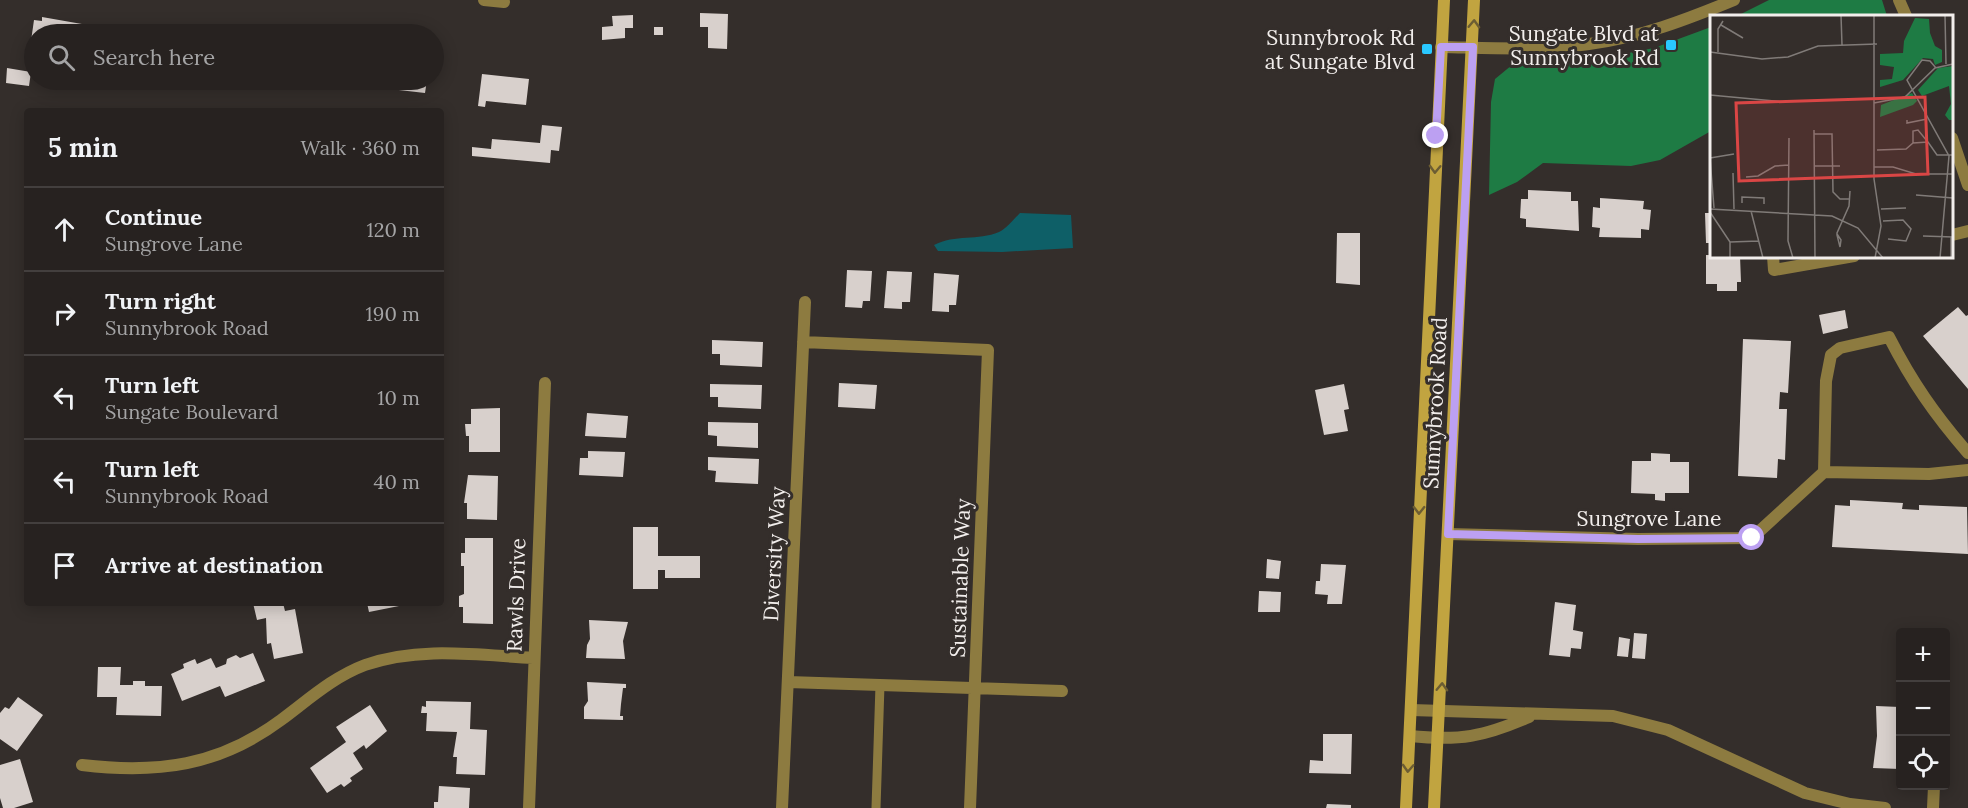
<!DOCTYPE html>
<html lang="en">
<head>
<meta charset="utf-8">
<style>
	body { margin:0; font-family:Lora,serif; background:#2f2a29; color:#f1f3f6 }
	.controls { position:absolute; right:18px; bottom:18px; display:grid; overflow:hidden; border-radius:6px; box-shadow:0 3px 15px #0003 }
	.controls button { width:54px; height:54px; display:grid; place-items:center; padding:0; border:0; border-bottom:2px solid #433f3e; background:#272220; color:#f1f3f6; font:30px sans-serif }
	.stop { position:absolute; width:18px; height:18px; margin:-14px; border:4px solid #bca0f2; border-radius:50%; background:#fff }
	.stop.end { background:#bca0f2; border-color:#fff; box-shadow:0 2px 6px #0008 }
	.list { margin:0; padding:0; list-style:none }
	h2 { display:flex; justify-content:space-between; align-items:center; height:78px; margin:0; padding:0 24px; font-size:26px }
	h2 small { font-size:20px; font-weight:400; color:#a4a4a5 }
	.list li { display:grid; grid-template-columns:39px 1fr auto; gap:18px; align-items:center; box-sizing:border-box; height:84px; padding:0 24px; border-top:2px solid #433f3e }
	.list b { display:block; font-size:22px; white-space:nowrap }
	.list p { margin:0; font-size:20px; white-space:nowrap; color:#a4a4a5 }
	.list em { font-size:20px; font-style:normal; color:#a4a4a5 }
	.icon { flex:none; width:33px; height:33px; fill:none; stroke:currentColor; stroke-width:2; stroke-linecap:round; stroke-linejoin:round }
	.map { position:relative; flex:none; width:1968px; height:808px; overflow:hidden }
	.search { position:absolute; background:#272220; box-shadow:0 3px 15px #0003; left:24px; top:24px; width:420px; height:66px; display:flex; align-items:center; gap:15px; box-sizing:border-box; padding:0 21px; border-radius:33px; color:#a4a4a5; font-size:22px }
	.panel { position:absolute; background:#272220; box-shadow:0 3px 15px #0003; left:24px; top:108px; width:420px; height:498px; border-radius:6px }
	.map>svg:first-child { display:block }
	.forest { fill:#1e7b44 }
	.water { fill:#0e5f67 }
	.building { fill:#d8d0cc }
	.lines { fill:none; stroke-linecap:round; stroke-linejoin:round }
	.lane { stroke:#8d7b40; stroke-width:9 }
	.street { stroke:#8d7b40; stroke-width:12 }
	.secondary { stroke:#c1a440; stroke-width:12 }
	.oneway { stroke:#6c5d33 }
	.route { stroke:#bca0f2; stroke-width:8 }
	.poi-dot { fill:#29c8ff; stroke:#342e2b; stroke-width:2 }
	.labels { text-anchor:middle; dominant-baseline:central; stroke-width:6; stroke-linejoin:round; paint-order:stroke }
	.poi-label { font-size:21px; fill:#f2eeec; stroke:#342e2b; text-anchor:end }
	.street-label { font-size:21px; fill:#f2eeec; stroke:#342e2b }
	.inset-road { fill:none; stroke:#807b78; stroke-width:1.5 }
	.view { fill:#da4645; fill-opacity:0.15; stroke:#da4645; stroke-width:3 }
	.inset-edge { fill:none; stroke:#f2eeec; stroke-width:3 }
</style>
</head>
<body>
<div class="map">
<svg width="1968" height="808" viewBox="0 0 1968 808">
	<rect width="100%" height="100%" fill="#342e2b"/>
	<path class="forest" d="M1769,0H1882L1887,16H1737Z
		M1711,27V131L1660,160L1631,166L1543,163L1517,182L1489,195L1491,102L1495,79L1512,65L1542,66L1598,59L1654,48Z"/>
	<path class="water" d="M1020,213L1071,215L1073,248L1002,252L938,251L934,245C955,234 978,241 999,232C1006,229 1014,219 1020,213Z"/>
	<path class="building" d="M700,13L728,14L727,49L708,48V27H700Z
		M633,15V28H625V38L602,40V27L613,26L612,16Z
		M42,17L99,27L98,34H34V42L31,41L34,20L42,21Z
		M654,27H663V35H654Z
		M7,68L31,72L29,86L6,83Z
		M482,74L529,79L526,105L486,101L485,107L478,106Z
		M391,80H427L425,93L390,89Z
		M542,125L562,127L559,151L551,150L550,163L472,156V147L491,149L492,139L540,143Z
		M1528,190L1571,192V201H1578L1579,231L1526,227V219L1520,218L1521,199H1528Z
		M1600,198L1644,201L1643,209L1651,210L1649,230L1641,229V238L1599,237L1600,228L1592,227L1593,207L1600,208Z
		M1705,213H1712V243H1706Z
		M1337,233H1360V285L1336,283Z
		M1706,255L1740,256L1741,282H1737V291H1717V284H1706Z
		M847,270L872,271L870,301H863L862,308L845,307Z
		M887,271L912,272L910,302H902V309L884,308Z
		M934,273L959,275L956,305H949V312L932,311Z
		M1958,307L1966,316L1968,315V389L1923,336Z
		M1845,310L1848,328L1823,334L1819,315Z
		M1743,339L1791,341L1788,393L1780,392L1779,409H1787L1785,460L1778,459L1777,478L1738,476Z
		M712,340L763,342L762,367L720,365V354H712Z
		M839,383L877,385L875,409L838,407Z
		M710,384L762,385L761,409L718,407V397H710Z
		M1344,384L1349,409L1344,410L1348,431L1324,435L1315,390Z
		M500,408V452H469V436H466L465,424H471V409Z
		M587,413L628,416L626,438L585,436Z
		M708,422L758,423V448L717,446V436L708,435Z
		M588,451L625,452L623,477L579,475L580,458H588Z
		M1651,453L1670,454V462H1689V493H1665V501L1655,500V494L1631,493L1632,461H1651Z
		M708,457L759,459L758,484L715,482L716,471L708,470Z
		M468,475L498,476L497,520L467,519V503H464Z
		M1850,500L1903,503L1902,509L1919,510V505L1967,507L1968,554L1832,547L1835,505L1850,506Z
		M633,527H658V556H700V578H665V570H658V589H633Z
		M465,538H493V624L463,623V607H459V596L464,594V566H461V553H465Z
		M1267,559L1281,561L1279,579L1266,578Z
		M1321,564L1346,565L1342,604H1327L1328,595L1315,594L1316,581H1320Z
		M1259,591L1281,592L1280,612H1258Z
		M1555,602L1576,605L1573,630L1583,632L1581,649L1571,648L1570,657L1549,655Z
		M253,603H283L285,611L295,609L303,653L274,659L271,643L267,644L266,618L257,620Z
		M367,603H398L399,606L369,612Z
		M589,620L628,622L623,641L625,659L586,658L587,645L590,639Z
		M1634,633L1647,634L1645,659L1632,658Z
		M1619,637L1630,639L1628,657L1617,656Z
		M253,653L265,681L225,697L220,686L182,701L171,674L184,668L183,664L195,659L197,664L211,658L216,668L226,664L227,659L236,655L240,658Z
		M98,667H121L120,685H133V681H145V686H162L161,716L116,715L117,697H97Z
		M587,682L626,684V688H623L621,704L620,716H623V720L584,719V707L588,701Z
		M18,697L43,715L17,751L0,739V713L5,707L9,709Z
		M426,701L471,702L470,729L487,730L485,775L456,774L457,757H453L457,732L426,731L427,713H421L422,706L426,707Z
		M370,705L387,731L366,749L364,745L353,753L363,769L350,778L352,781L344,787L341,784L327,793L310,768L346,742L336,727Z
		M1876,706L1900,707V769L1873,768L1877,736Z
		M1323,734H1352L1351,774L1309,773L1310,760L1323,761Z
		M20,759L33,802L14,808H3L0,798V765Z
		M439,786L470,788L469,808H434V802H438Z
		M1327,804L1351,805V808H1326Z"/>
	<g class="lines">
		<path class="lane" d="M876,808L880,685"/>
		<path class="street" d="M484,0L504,2
			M1899,0L1906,16
			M1441,47C1491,48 1540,51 1589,44C1639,38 1688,19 1734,0
			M1952,138L1968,185
			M1952,235L1968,231
			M1773,256L1774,270L1854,256
			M803,342L988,350L970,808
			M1824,472L1826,381L1831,355L1840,348L1889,337C1912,382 1935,415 1968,453
			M1448,534L1638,539L1752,538L1824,472L1929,474L1968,470
			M788,682L1062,691
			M1411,710L1613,716L1668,730L1805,793L1850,804L1885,808
			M1410,736C1460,741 1483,737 1529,717
			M82,765C158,774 219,766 281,720C308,700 333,677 365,665C419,646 477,655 533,658
			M529,808L545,383
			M782,808L805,302
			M1933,808L1934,786"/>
		<path class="secondary" d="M1406,808L1444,0
			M1434,808L1474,0"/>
	</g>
	<defs><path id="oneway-chevron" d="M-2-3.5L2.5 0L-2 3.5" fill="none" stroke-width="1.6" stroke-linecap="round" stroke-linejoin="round" transform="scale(1.5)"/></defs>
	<g class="oneway">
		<use href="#oneway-chevron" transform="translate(1474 24) rotate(-88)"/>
		<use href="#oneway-chevron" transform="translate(1435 169) rotate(92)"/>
		<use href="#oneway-chevron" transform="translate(1419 510) rotate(91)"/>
		<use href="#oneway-chevron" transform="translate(1442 687) rotate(-88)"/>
		<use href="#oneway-chevron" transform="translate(1408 768) rotate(93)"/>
	</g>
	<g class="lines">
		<path class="route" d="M1436,136L1441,47H1473L1448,534L1638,539L1752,538"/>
	</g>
	<g class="poi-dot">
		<rect x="1665" y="39" width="12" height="12" rx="3"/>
		<rect x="1421" y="43" width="12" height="12" rx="3"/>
	</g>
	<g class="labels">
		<g class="poi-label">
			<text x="1659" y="33">Sungate Blvd at<tspan x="1659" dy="24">Sunnybrook Rd</tspan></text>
			<text x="1415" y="37">Sunnybrook Rd<tspan x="1415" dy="24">at Sungate Blvd</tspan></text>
		</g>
		<g class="street-label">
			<text transform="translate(1435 403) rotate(-87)">Sunnybrook Road</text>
			<text x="1649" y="518">Sungrove Lane</text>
			<text transform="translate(774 554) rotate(-87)">Diversity Way</text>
			<text transform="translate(960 578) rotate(-88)">Sustainable Way</text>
			<text transform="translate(516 595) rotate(-88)">Rawls Drive</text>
		</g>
	</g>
	<g transform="translate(1710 15)">
		<rect width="243" height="243" fill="#342e2b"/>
		<path d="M205,3L219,4L220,18L225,31L232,35V47L225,50L223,44L213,43L193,65L170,72V65L182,64L184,52L170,50V39L193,38L194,26ZM243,51V105H239L235,100L241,89L239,71L212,81L208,75L228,53ZM202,78L207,86L203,90L170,102L171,90Z" fill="#1e7b44"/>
		<path class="inset-road" d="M131,0L132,30M164,0V164L171,211L165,243M235,0L236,49M11,10L33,23M0,37L52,44L78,42L108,31L167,29M8,37V14L13,6M226,53L220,46L212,45L197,65L239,141L230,243M0,80L74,87M164,88L195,82L225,53L243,49M197,105V108L217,104M104,115L105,243M104,119H122L123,177L130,184H140M79,123L78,226L83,243M203,128V116L208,115L217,126M167,135L196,134L203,128L218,127L227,140H243M0,143L4,193M0,143L24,139M104,151H130M164,152H183L206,159H243M23,158L24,194M36,162L48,161L65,151L79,150M206,180L243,183M32,188V182L54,183V189M0,194L122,201L148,213L173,243M171,194L196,193M41,196L53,243M0,197L20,227V243M173,206L193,205L201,214L196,226L178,224M127,219L131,225L130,232L127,220V218L139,191L140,176M213,221L243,222M20,227L49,226M241,243V222"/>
		<path class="view" d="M215,82L218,159L29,166L26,88Z"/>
		<rect width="243" height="243" class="inset-edge"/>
	</g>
</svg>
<div class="controls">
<button>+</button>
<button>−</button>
<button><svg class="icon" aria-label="locate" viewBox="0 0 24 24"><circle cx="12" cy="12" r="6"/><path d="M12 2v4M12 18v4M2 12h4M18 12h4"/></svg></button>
</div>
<div class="stop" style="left:1752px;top:538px"></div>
<div class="stop end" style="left:1436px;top:136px"></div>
<div class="search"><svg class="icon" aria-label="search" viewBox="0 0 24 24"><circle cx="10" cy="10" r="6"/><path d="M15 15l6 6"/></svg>Search here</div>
<section class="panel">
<h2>5 min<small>Walk · 360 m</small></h2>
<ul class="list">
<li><svg class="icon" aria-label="ahead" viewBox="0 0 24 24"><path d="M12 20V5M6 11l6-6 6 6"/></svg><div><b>Continue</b><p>Sungrove Lane</p></div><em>120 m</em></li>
<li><svg class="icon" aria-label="right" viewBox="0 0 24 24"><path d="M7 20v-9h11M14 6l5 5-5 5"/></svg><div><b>Turn right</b><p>Sunnybrook Road</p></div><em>190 m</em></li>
<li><svg class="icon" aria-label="left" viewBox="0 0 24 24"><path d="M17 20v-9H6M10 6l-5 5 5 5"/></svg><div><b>Turn left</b><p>Sungate Boulevard</p></div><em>10 m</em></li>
<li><svg class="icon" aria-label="left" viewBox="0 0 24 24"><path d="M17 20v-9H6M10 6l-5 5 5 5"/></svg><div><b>Turn left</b><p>Sunnybrook Road</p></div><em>40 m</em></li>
<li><svg class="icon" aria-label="arrive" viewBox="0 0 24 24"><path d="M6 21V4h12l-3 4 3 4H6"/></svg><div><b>Arrive at destination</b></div></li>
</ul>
</section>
</div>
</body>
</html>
